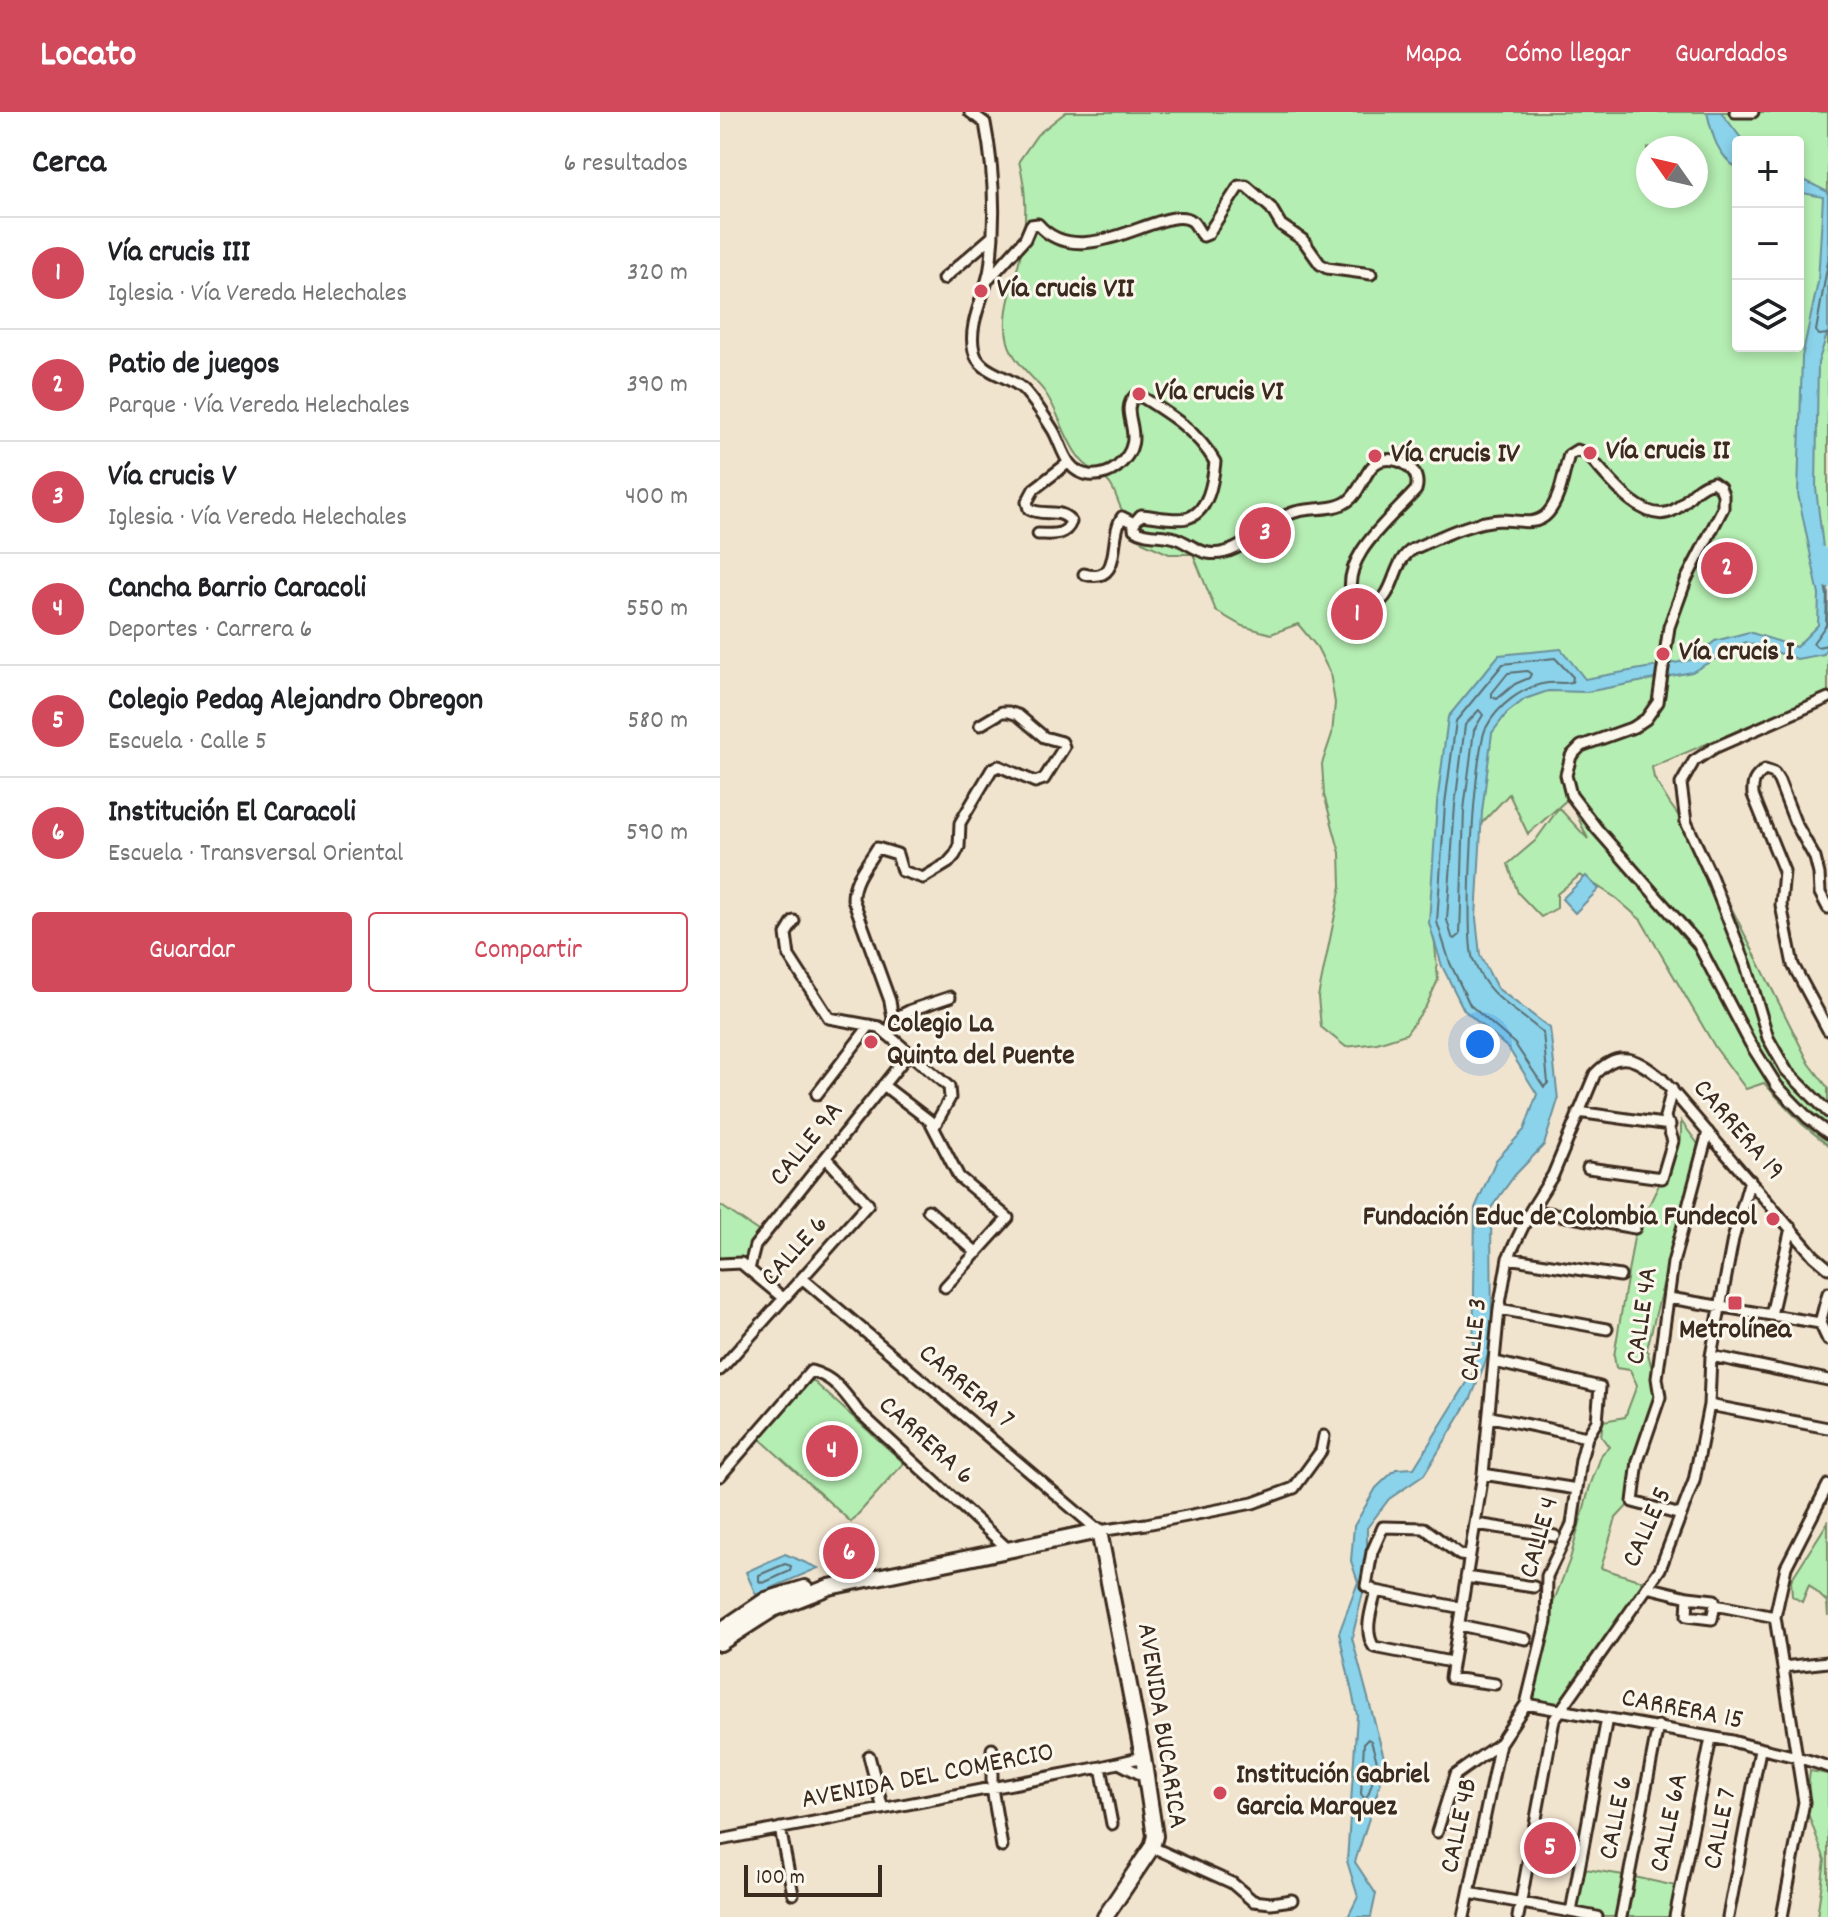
<!DOCTYPE html>
<html lang="es">
<head>
<meta charset="utf-8">
<style>
	body { margin:0; font-family:Dekko,sans-serif; background:#f6f6f6; color:#202124 }
	.controls { position:absolute; right:24px; top:24px; display:grid; overflow:hidden; border-radius:8px; box-shadow:0 4px 12px #0003 }
	.controls button { width:72px; height:72px; display:grid; place-items:center; padding:0; border:0; border-bottom:2px solid #e0e0e0; background:#fff; color:#202124; font:40px sans-serif }
	.compass { position:absolute; left:916px; top:24px; width:72px; height:72px; border-radius:50%; background:#fff; box-shadow:0 4px 12px #0003; rotate:304deg }
	.scale { position:absolute; left:24px; bottom:20px; width:138px; box-sizing:border-box; padding-left:8px; border:4px solid #3b2a1e; border-top:0; font-size:22px; line-height:28px; white-space:nowrap; color:#3b2a1e; -webkit-text-stroke:6px #fbf7ec; paint-order:stroke }
	.you { position:absolute; left:760px; top:932px; width:28px; height:28px; margin:-20px; border:6px solid #fff; border-radius:50%; background:#1a73e8; box-shadow:0 0 0 12px #1a73e833 }
	.badge { display:grid; place-items:center; width:52px; height:52px; border-radius:50%; background:#d1495b; color:#fff; font-size:26px; font-weight:700 }
	.pin { position:absolute; translate:-50% -50%; border:4px solid #fff; box-shadow:0 2px 8px #0006 }
	.list { margin:0; padding:0; list-style:none }
	h2 { display:flex; justify-content:space-between; align-items:center; height:104px; margin:0; padding:0 32px; font-size:34px }
	h2 small { font-size:26px; font-weight:400; color:#757577 }
	.list li { display:grid; grid-template-columns:52px 1fr auto; gap:24px; align-items:center; box-sizing:border-box; height:112px; padding:0 32px; border-top:2px solid #e0e0e0 }
	.list b { display:block; font-size:30px; white-space:nowrap }
	.list p { margin:0; font-size:26px; white-space:nowrap; color:#757577 }
	.list em { font-size:26px; font-style:normal; color:#757577 }
	.actions { display:flex; gap:16px; padding:24px 32px }
	.actions a { flex:1; padding:18px 0; border:2px solid #d1495b; border-radius:8px; text-align:center; font-size:28px; color:#d1495b }
	.actions .main { background:#d1495b; color:#fff }
	.icon { flex:none; width:44px; height:44px; fill:none; stroke:currentColor; stroke-width:2; stroke-linecap:round; stroke-linejoin:round }
	.map { position:relative; flex:none; width:1108px; height:1805px; overflow:hidden }
	header { display:flex; align-items:center; gap:48px; box-sizing:border-box; height:112px; padding:0 40px; background:#d1495b; color:#fff }
	header strong { font-size:38px }
	nav { display:flex; gap:44px; margin-inline-start:auto; font-size:28px }
	main { display:flex }
	aside { flex:1; background:#fff }
	.map>svg:first-child { display:block }
	.green { fill:#b5eeb2; stroke:#788c68; stroke-width:2; fill-rule:evenodd }
	.water { fill:#8ad3eb; stroke:#6a8f99; stroke-width:2 }
	.lines { fill:none; stroke-linecap:round; stroke-linejoin:round }
	.shore { stroke:#5b6e70; stroke-width:2 }
	.river { stroke:#8ad3eb; stroke-width:16 }
	.minor-casing { stroke:#3b2a1e; stroke-width:15 }
	.secondary-casing { stroke:#3b2a1e; stroke-width:20 }
	.minor { stroke:#fbf7ec; stroke-width:9 }
	.secondary { stroke:#fbf7ec; stroke-width:14 }
	.poi-dot { fill:#d1495b; stroke:#fbf7ec; stroke-width:3 }
	.labels { text-anchor:middle; dominant-baseline:central; stroke-width:6; stroke-linejoin:round; paint-order:stroke }
	.poi-label { font-size:28px; font-weight:bold; fill:#3b2a1e; stroke:#fbf7ec; text-anchor:start }
	.street-label { font-size:28px; fill:#3b2a1e; stroke:#fbf7ec }
</style>
</head>
<body>
<header>
<strong>Locato</strong>
<nav><a>Mapa</a><a>Cómo llegar</a><a>Guardados</a></nav>
</header>
<main>
<aside>
<h2>Cerca<small>6 resultados</small></h2>
<ul class="list">
<li><span class="badge">1</span><div><b>Vía crucis III</b><p>Iglesia · Vía Vereda Helechales</p></div><em>320 m</em></li>
<li><span class="badge">2</span><div><b>Patio de juegos</b><p>Parque · Vía Vereda Helechales</p></div><em>390 m</em></li>
<li><span class="badge">3</span><div><b>Vía crucis V</b><p>Iglesia · Vía Vereda Helechales</p></div><em>400 m</em></li>
<li><span class="badge">4</span><div><b>Cancha Barrio Caracoli</b><p>Deportes · Carrera 6</p></div><em>550 m</em></li>
<li><span class="badge">5</span><div><b>Colegio Pedag Alejandro Obregon</b><p>Escuela · Calle 5</p></div><em>580 m</em></li>
<li><span class="badge">6</span><div><b>Institución El Caracoli</b><p>Escuela · Transversal Oriental</p></div><em>590 m</em></li>
</ul>
<div class="actions"><a class="main">Guardar</a><a>Compartir</a></div>
</aside>
<div class="map">
<svg width="1108" height="1805" viewBox="0 0 1108 1805">
	<rect width="100%" height="100%" fill="#f1e4cf"/>
	<filter id="ink" filterUnits="userSpaceOnUse"><feTurbulence type="fractalNoise" baseFrequency=".0125" numOctaves="2"/><feDisplacementMap in="SourceGraphic" scale="16" xChannelSelector="R" yChannelSelector="G"/><feConvolveMatrix kernelMatrix="1 2 1 2 8 2 1 2 1" color-interpolation-filters="sRGB"/></filter>
	<g filter="url(#ink)">
		<path class="green" d="M346,0H1108V580L932,655L934,666L950,692L980,733L1089,951L1108,976V1033L1082,1012L1044,971L1026,977L995,935L921,808L896,786L860,763L837,782V796L821,805L798,781L788,752L815,729L839,696L868,727L849,686L808,722L789,682L745,729L713,809L718,868L706,894L686,922L657,931L626,935L601,915L598,885L621,774L620,741L604,683L602,652L612,622L615,591L610,561L597,535L578,512L551,522L522,514L496,499L473,442H449L422,430C416,411 411,414 403,400C398,392 396,380 390,372C381,361 366,357 358,344C343,324 339,299 324,279C312,264 293,249 288,230C280,200 296,169 301,140C307,107 307,81 299,49L317,23ZM1018,30H1078V234H1018ZM928,36H976V84H928Z
			M961,1009L978,1032L927,1237L939,1286L910,1391L896,1406L881,1456L925,1470L838,1596L807,1591L826,1510L850,1447L870,1374L882,1342L889,1335L881,1324L883,1309L905,1305L917,1273L910,1258L896,1256L894,1244L914,1125L961,1026Z
			M0,1093L41,1121L21,1151L0,1152Z
			M92,1268L184,1351L131,1410L39,1326Z
			M1108,1410V1504L1107,1490L1089,1473L1082,1490L1072,1484L1071,1468Z
			M1090,1659L1108,1662V1805H1097L1105,1748L1086,1696Z
			M859,1756L910,1764L960,1775L955,1805H877L851,1800Z"/>
		<path class="water" d="M987,0H1001L1024,30H1018V57C997,43 992,23 987,0Z
			M1078,65L1108,80V219L1098,251L1096,376L1108,478V531L1104,542L1077,547L1025,530L972,560L866,580L828,579L805,587L787,601L772,621L762,700L756,806L760,843L777,876L830,916L838,988L824,1033L795,1063L771,1096L772,1233L751,1286L704,1363L669,1387L647,1416V1464L632,1526L666,1653L635,1750L656,1782L651,1805H628L638,1785L627,1749L637,1603L619,1521L638,1470L631,1449L634,1414L656,1376L676,1357L694,1356L753,1261L755,1096L776,1048L804,1018L817,982L789,937L744,898L722,854L709,811L717,691L728,605L779,543L841,537L865,567L971,548L995,529L1029,520L1076,535L1098,513L1099,483L1078,382L1082,245L1098,170L1103,85L1078,80Z
			M866,764L879,777L855,801L842,787Z
			M65,1442L98,1456L36,1483L26,1460Z"/>
		<g class="lines">
			<path class="shore" d="M1108,150L1096,219L1099,223L1108,222
				M1108,454L1102,458L1107,483L1106,513L1093,531L1097,535L1108,533
				M835,546L853,565L852,570C844,572 836,570 828,571C803,574 777,594 766,616C754,638 744,823 753,847C767,886 794,895 823,921L828,971L824,975L795,932L750,893L730,851L717,810L725,692L736,609L783,552Z
				M807,559L811,562L809,566L795,572L777,587L772,585V581L788,561Z
				M759,598L763,603L754,618L744,698L740,823L735,827L732,825L727,808L735,693L745,613Z
				M65,1452L71,1454L70,1459L43,1471L39,1469V1463Z
				M648,1627L651,1629L658,1653L648,1683L644,1686L641,1682L644,1631Z"/>
			<path class="river" d="M1100,442L1108,468"/>
			<defs>
				<path id="minor" d="M250,0L265,11C274,57 276,109 270,156C266,182 247,212 254,239C259,262 291,263 305,279C315,290 325,305 333,318C343,335 345,360 369,363C379,364 388,362 397,355C432,325 396,302 415,284L422,285C451,303 478,320 495,350C493,369 489,400 467,406C454,409 434,404 421,403L414,411V417C427,426 441,421 455,426C467,430 476,439 488,441C520,447 546,408 575,400C591,395 614,399 628,389C642,380 646,351 663,348C682,345 702,359 696,378C672,406 618,446 633,487L646,496C678,490 669,451 693,437C720,425 752,409 781,408C798,408 816,415 828,401C841,386 843,362 849,343L857,338L867,342C885,361 922,414 952,399C969,391 971,376 993,370L1000,375L1003,382V396L966,468L949,515L938,590L926,607L914,615L861,634L851,644L846,663L851,683L877,717L978,832L1030,931L1057,974L1088,1006L1108,1021
					M1015,0H1033
					M223,167L273,124
					M269,167L305,127L311,113L318,112C362,164 446,89 472,109C477,113 478,120 483,124L488,122L519,74H526L551,96L561,113L583,128L600,152L607,156L651,162
					M318,422C332,422 345,425 351,410C342,395 323,405 309,397L307,390L314,377L348,351
					M364,462C404,473 388,425 402,405L414,411
					M1108,586L994,636L974,649L961,672L966,710L991,764L1026,853L1048,926L1066,958L1108,1000
					M1108,796L1100,781L1099,762L1095,746L1075,710L1059,669L1054,661L1045,658C1034,665 1032,671 1033,683L1064,759L1061,793L1073,853L1108,918
					M74,809L66,822L69,844L109,906L159,915L229,975L230,986L214,1015
					M173,907L191,898L230,885
					M168,923L173,907L170,889L133,787C133,767 147,753 157,736L177,742L182,759L203,766L228,751L235,743L239,735L240,711L272,657L279,654L315,670L324,667L344,635L342,630L324,625L298,603L289,600H282L260,613
					M163,973L210,1009L239,1065L288,1106L225,1175
					M97,982L150,913
					M858,1000L950,1013
					M868,1056L942,1066L953,1029L945,1005L952,977
					M208,1098L257,1141
					M811,1098L915,1116
					M788,1146L900,1164
					M0,1152L21,1151L63,1186
					M29,1157L35,1134L189,941
					M82,1166L379,1419L426,1412L533,1391L574,1376L601,1339L604,1324
					M1108,1181L1100,1211L1108,1228
					M949,1186L1100,1211
					M779,1197L887,1217
					M1051,1203L1071,1116
					M991,1244L1108,1268
					M0,1258L148,1092L107,1047
					M989,1293L1108,1316
					M771,1305L867,1325
					M763,1362L857,1377
					M0,1364L91,1259C114,1265 124,1280 138,1299L288,1437
					M961,1403L913,1390L918,1349L940,1285L937,1266L953,1151L988,1020
					M756,1412L835,1424
					M746,1465L814,1475
					M927,1475L968,1485L994,1488L995,1493L1055,1505
					M656,1479C652,1496 643,1519 654,1535L731,1550
					M968,1485L967,1504L992,1507L995,1493
					M742,1496L656,1479L646,1474L652,1440L663,1415L704,1416L740,1443L748,1444
					M739,1513L806,1527
					M1063,1555L1108,1550
					M775,1572L730,1566L763,1362L779,1197L788,1146L811,1098L833,1063L875,962C900,935 918,948 942,967L1094,1144L1108,1156
					M806,1592L1012,1629C1045,1639 1075,1642 1108,1655
					M272,1637V1676L282,1735
					M149,1644L163,1697
					M399,1651L426,1665
					M381,1655L392,1712
					M60,1716L73,1782
					M717,1720L735,1663L780,1631L806,1592L826,1510L827,1464L852,1412L861,1348L867,1325L877,1309L880,1275L775,1250
					M0,1728L381,1655L423,1645
					M432,1735L512,1771L533,1789L551,1791L572,1788
					M749,1781L877,1805
					M851,1800L887,1606
					M744,1805L780,1631
					M798,1805L834,1608L940,1457L974,1369L989,1293L991,1244L1013,1127L1030,1068
					M901,1805L938,1614
					M955,1805L991,1626
					M1008,1805L1040,1638
					M1062,1805L1084,1690L1055,1505L1066,1455L1108,1373"/>
				<path id="secondary" d="M0,1519L46,1488L85,1476
					M0,1531L53,1497L109,1475L379,1419L423,1645L435,1724L432,1735L385,1805"/>
			</defs>
			<use href="#minor" class="minor-casing"/>
			<use href="#secondary" class="secondary-casing"/>
			<use href="#minor" class="minor"/>
			<use href="#secondary" class="secondary"/>
		</g>
	</g>
	<g class="poi-dot">
		<circle cx="261" cy="179" r="8"/>
		<circle cx="419" cy="282" r="8"/>
		<circle cx="870" cy="341" r="8"/>
		<circle cx="655" cy="344" r="8"/>
		<circle cx="943" cy="542" r="8"/>
		<circle cx="151" cy="930" r="8"/>
		<circle cx="1053" cy="1107" r="8"/>
		<rect x="1007" y="1183" width="16" height="16" rx="4"/>
		<circle cx="500" cy="1681" r="8"/>
	</g>
	<g class="labels">
		<g class="poi-label">
			<text x="277" y="179">Vía crucis VII</text>
			<text x="435" y="282">Vía crucis VI</text>
			<text x="886" y="341">Vía crucis II</text>
			<text x="671" y="344">Vía crucis IV</text>
			<text x="959" y="542">Vía crucis I</text>
			<text x="167" y="914">Colegio La<tspan x="167" dy="32">Quinta del Puente</tspan></text>
			<text x="1037" y="1107" text-anchor="end">Fundación Educ de Colombia Fundecol</text>
			<text x="1015" y="1220" text-anchor="middle">Metrolínea</text>
			<text x="516" y="1665">Institución Gabriel<tspan x="516" dy="32">Garcia Marquez</tspan></text>
		</g>
		<g class="street-label">
			<text transform="translate(1017 1019) rotate(49)">CARRERA 19</text>
			<text transform="translate(88 1033) rotate(-51)">CALLE 9A</text>
			<text transform="translate(76 1140) rotate(-48)">CALLE 6</text>
			<text transform="translate(924 1204) rotate(-82)">CALLE 4A</text>
			<text transform="translate(756 1228) rotate(-84)">CALLE 3</text>
			<text transform="translate(245 1276) rotate(40)">CARRERA 7</text>
			<text transform="translate(205 1330) rotate(42)">CARRERA 6</text>
			<text transform="translate(929 1416) rotate(-66)">CALLE 5</text>
			<text transform="translate(821 1426) rotate(-74)">CALLE 4</text>
			<text transform="translate(962 1599) rotate(11)">CARRERA 15</text>
			<text transform="translate(440 1614) rotate(81)">AVENIDA BUCARICA</text>
			<text transform="translate(208 1666) rotate(-11)">AVENIDA DEL COMERCIO</text>
			<text transform="translate(898 1706) rotate(-79)">CALLE 6</text>
			<text transform="translate(951 1711) rotate(-78)">CALLE 6A</text>
			<text transform="translate(741 1714) rotate(-78)">CALLE 4B</text>
			<text transform="translate(1002 1717) rotate(-79)">CALLE 7</text>
		</g>
	</g>
</svg>
<div class="controls">
<button>+</button>
<button>−</button>
<button><svg class="icon" aria-label="layers" viewBox="0 0 24 24"><path d="M12 4l9 5-9 5-9-5zM3 14l9 5 9-5"/></svg></button>
</div>
<svg class="compass" viewBox="-18 -18 36 36"><path d="M0-13l5 13h-10z" fill="#e53935"/><path d="M0 13l5-13h-10z" fill="#757577"/></svg>
<div class="scale">100 m</div>
<div class="you"></div>
<div class="pin badge" style="left:637px;top:502px">1</div>
<div class="pin badge" style="left:1007px;top:456px">2</div>
<div class="pin badge" style="left:545px;top:421px">3</div>
<div class="pin badge" style="left:112px;top:1339px">4</div>
<div class="pin badge" style="left:830px;top:1736px">5</div>
<div class="pin badge" style="left:129px;top:1441px">6</div>
</div>
</main>
</body>
</html>
